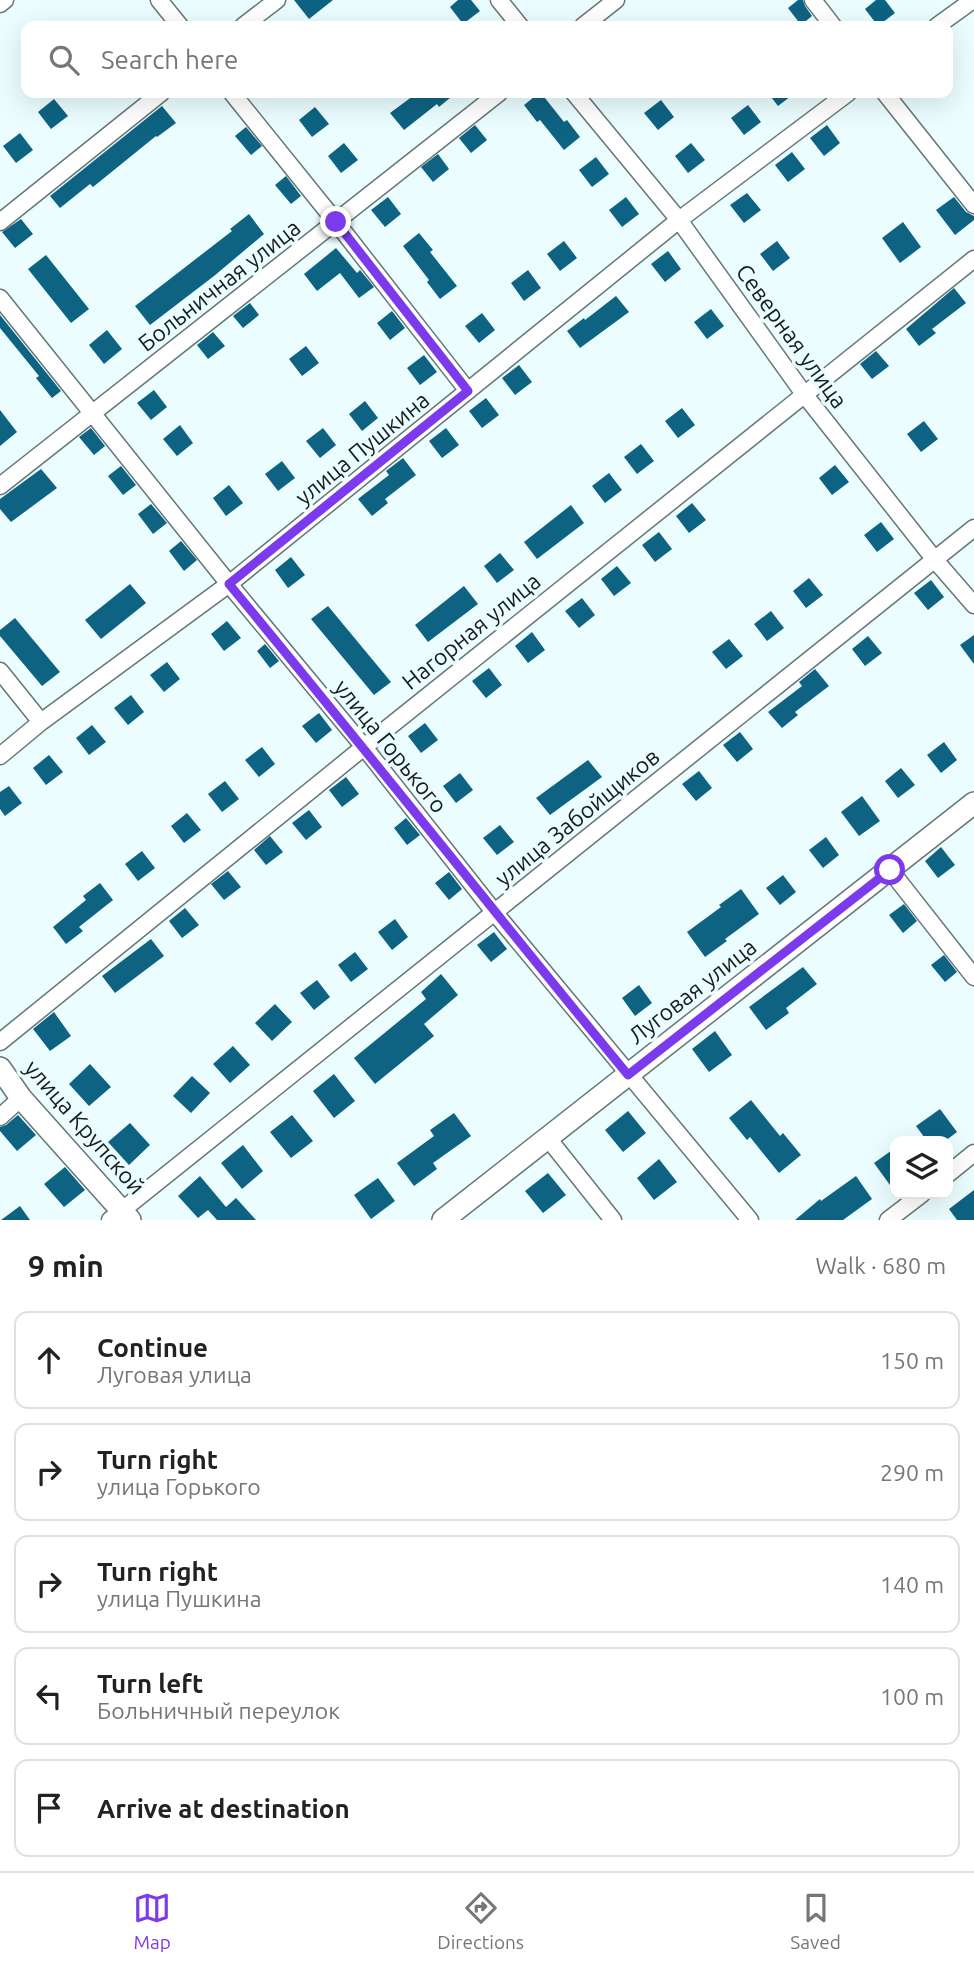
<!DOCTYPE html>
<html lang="en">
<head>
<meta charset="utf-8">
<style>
	body { margin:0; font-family:Ubuntu,sans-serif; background:#f2f2f2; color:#222 }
	.controls { position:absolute; right:21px; bottom:21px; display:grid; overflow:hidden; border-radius:14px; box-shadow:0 7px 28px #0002 }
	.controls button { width:63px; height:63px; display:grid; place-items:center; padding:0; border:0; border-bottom:2px solid #e0e0e0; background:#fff; color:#222; font:35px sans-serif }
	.stop { position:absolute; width:21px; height:21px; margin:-16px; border:5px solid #7c3aed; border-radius:50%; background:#fff }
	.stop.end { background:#7c3aed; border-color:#fff; box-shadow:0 2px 7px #0008 }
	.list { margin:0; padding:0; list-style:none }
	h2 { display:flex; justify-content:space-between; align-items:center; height:91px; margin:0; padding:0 28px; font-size:30px }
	h2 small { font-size:23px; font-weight:400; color:#767676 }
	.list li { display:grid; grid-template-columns:46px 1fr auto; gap:21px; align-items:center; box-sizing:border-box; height:98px; margin:0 14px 14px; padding:0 14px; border:2px solid #e0e0e0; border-radius:14px }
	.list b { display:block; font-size:26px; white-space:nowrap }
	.list p { margin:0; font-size:23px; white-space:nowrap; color:#767676 }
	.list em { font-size:23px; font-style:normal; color:#767676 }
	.icon { flex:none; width:38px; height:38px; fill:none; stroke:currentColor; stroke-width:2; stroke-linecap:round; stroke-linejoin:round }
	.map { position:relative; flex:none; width:974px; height:1220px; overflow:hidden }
	.search { position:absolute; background:#fff; box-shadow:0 7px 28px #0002; left:21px; right:21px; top:21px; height:77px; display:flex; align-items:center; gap:18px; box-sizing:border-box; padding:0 24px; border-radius:14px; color:#767676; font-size:26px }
	.sheet { height:651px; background:#fff }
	nav { display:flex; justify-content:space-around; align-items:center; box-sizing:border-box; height:98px; border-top:2px solid #e0e0e0; background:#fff; font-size:19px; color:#767676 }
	nav a { display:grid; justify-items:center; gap:4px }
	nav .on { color:#7c3aed }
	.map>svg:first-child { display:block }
	.building { fill:#0e6382 }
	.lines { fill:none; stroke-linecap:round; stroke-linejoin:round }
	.minor-casing { stroke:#667677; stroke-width:19 }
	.major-casing { stroke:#667677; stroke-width:24 }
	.minor { stroke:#fff; stroke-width:16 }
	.major { stroke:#fff; stroke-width:21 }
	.route { stroke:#7c3aed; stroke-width:9 }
	.labels { text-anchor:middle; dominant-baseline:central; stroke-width:7; stroke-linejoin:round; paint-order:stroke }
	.street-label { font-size:23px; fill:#161d1d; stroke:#ebfdff }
</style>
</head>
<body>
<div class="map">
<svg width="974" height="1220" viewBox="0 0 974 1220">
	<rect width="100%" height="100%" fill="#ebfdff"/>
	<path class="building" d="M294,0H333L309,19Z
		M458,0H471L480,11L463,24L450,7Z
		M798,0H803L805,6L812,16L801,25L788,8Z
		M876,0H885L895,13L878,26L865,9Z
		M417,93H456L439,107L437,104L404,130L390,113Z
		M539,93H541L564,122L567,120L580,137L564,150L540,120L537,122L524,105Z
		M768,93H795L778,106Z
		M54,99L68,116L51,129L38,112Z
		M661,100L674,117L658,130L644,113Z
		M748,105L761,122L744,135L731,118Z
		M162,106L176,123L157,137L156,136L93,187L90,184L60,208L50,196Z
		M315,107L329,124L312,137L299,120Z
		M475,125L487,140L471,153L459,138Z
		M827,125L840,143L824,156L810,138Z
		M246,127L262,146L251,155L235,136Z
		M20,133L33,150L16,163L3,146Z
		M344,143L358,160L341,173L328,156Z
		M691,143L705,160L688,173L675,156Z
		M792,152L805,169L788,182L775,165Z
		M438,154L449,169L433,182L421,167Z
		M596,157L609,174L592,187L579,170Z
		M286,176L301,196L291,204L275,185Z
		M747,193L761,210L744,223L730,205Z
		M388,197L401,214L385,227L371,210Z
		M626,197L639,214L622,227L609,210Z
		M954,197L966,212L974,216V220L955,235L936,210Z
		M249,214L264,234L214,276L150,325L135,306L232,231L230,229Z
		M21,219L33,234L15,248L2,232Z
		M903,222L921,247L900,263L882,238Z
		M419,233L433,250L430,252L457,286L440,299L427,282L429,280L403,246Z
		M564,241L577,258L560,271L547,254Z
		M777,241L790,258L773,271L760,254Z
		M336,248L357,273L360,270L374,287L359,298L340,273L317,291L304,274Z
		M668,251L681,269L665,282L651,264Z
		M46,255L89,309L71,323L28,269Z
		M528,270L541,288L524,301L511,283Z
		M954,288L966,303L932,329L936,333L919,346L906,329Z
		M616,296L629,312L580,348L567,331L584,318L585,320Z
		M250,303L259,315L243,328L233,316Z
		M711,309L724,326L707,339L694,322Z
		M392,311L405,328L390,340L377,323Z
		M482,313L495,330L479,343L465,326Z
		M0,315L61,391L52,398L36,378L39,376L0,328Z
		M107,330L122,349L104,364L89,345Z
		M213,332L225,346L208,359L197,345Z
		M306,346L319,363L302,376L289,359Z
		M876,351L889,366L872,379L860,364Z
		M424,355L437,372L420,385L407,368Z
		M519,365L532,382L515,395L502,378Z
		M154,390L167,407L151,420L137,403Z
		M486,398L499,415L482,428L469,411Z
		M365,401L378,418L362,431L349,414Z
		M682,408L695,425L678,438L665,421Z
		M0,410L17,432L0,446Z
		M924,421L938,439L921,452L907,434Z
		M180,425L193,443L177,456L163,439Z
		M91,428L105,446L94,455L79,437Z
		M323,428L336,445L320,458L306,441Z
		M446,428L459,445L442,458L429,441Z
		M641,444L654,461L637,474L624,457Z
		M403,458L416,475L385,499L388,503L372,516L358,499L389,475L386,471Z
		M282,461L295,478L278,491L265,474Z
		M835,465L849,482L832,495L819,478Z
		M121,466L136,485L123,495L108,476Z
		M41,469L57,488L11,522L0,509V499Z
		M609,473L622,490L605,503L592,486Z
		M229,485L243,503L226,516L213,498Z
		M692,503L706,520L689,533L676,516Z
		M151,504L167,523L153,534L138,514Z
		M571,505L584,523L537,559L524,542Z
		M881,522L894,539L877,552L864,535Z
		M659,532L672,549L655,562L642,545Z
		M181,541L197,560L184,571L169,551Z
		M500,553L514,570L497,583L484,566Z
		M291,557L305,575L288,588L275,570Z
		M617,566L631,583L614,596L601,579Z
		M809,578L823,595L806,608L793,591Z
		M931,580L944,597L928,610L914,593Z
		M130,584L146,603L101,639L85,620Z
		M464,586L478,604L428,642L415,625Z
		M582,598L595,615L579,628L565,611Z
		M328,606L391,682L374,695L311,619Z
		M771,611L784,628L767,641L754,624Z
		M15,618L60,672L42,686L0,636V630Z
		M227,621L241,638L224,651L211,634Z
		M532,632L545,650L528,663L515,646Z
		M974,635V664L960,645Z
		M868,636L882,653L865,666L852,649Z
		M729,639L743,656L726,669L712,652Z
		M265,644L279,661L270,668L257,651Z
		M167,662L180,679L164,692L150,675Z
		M489,668L502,685L486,698L472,681Z
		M815,669L829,686L795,712L798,715L782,728L768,712L802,686L799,682Z
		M131,695L144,712L128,725L114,708Z
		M319,713L332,730L316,743L302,726Z
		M425,723L438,740L421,753L408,736Z
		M92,725L106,742L89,755L76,738Z
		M740,732L753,749L737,762L723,745Z
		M944,742L957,760L941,773L927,755Z
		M262,747L275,764L259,777L245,760Z
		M49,755L63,772L46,785L33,768Z
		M588,760L602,777L550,815L536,798Z
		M901,768L915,785L898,798L885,781Z
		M699,771L712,788L696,801L682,784Z
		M460,773L473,790L456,803L443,786Z
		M346,777L359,794L342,807L329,790Z
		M225,781L239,799L222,812L208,794Z
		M9,786L22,803L5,816L0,809V792Z
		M862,796L880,821L859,836L841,812Z
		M309,810L322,827L306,840L292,823Z
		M187,813L201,830L184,843L171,826Z
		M406,818L420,835L407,845L394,828Z
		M500,825L514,842L497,855L483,838Z
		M270,836L283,852L266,865L254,850Z
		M826,837L839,855L823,868L809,850Z
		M941,847L955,865L938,878L925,861Z
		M142,851L155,868L138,881L125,864Z
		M228,871L241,887L224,900L211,884Z
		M449,872L462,889L449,900L435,883Z
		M783,875L796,892L780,905L766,888Z
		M100,883L113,900L79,927L83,931L66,944L53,927L86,900L83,896Z
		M741,889L759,914L725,939L727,941L705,957L687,932L721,907L719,905Z
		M904,904L917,921L903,933L889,915Z
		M185,908L199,925L182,938L169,921Z
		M395,919L408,937L392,950L378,932Z
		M494,932L507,949L491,962L477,945Z
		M151,939L164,956L115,993L102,976Z
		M355,952L368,969L351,982L338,965Z
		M944,955L957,972L945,982L931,965Z
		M803,967L817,984L786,1008L789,1013L766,1030L749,1007Z
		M441,974L458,995L424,1024L434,1036L375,1084L354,1058L426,999L421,992Z
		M317,980L330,997L314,1010L300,993Z
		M639,985L652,1003L635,1016L622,998Z
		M275,1004L292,1022L272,1041L255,1023Z
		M54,1012L71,1036L50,1051L33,1029Z
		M715,1031L732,1055L709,1072L692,1049Z
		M233,1046L250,1065L230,1083L213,1064Z
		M90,1064L111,1087L89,1106L69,1084Z
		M334,1074L355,1101L334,1118L313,1091Z
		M192,1076L210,1093L191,1113L173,1096Z
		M751,1100L780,1136L783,1133L801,1155L779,1173L750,1137L747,1140L729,1118Z
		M940,1109L957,1132L945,1141H927L916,1126Z
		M628,1111L646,1133L623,1152L605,1130Z
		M454,1113L471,1136L433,1163L437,1169L414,1186L397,1163L434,1136L430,1130Z
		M18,1115L36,1135L17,1151L0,1131V1127L6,1125Z
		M292,1115L313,1141L291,1158L270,1132Z
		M130,1123L150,1145L129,1165L108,1142Z
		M243,1145L263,1171L242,1189L221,1163Z
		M895,1148V1192L874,1163Z
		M659,1159L677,1182L654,1200L637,1178Z
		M65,1167L85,1190L64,1207L44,1184Z
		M548,1173L566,1195L543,1213L525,1191Z
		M200,1176L226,1207L236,1198L256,1220H217L208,1210L198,1218L178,1196Z
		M856,1176L872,1199L843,1220H795L820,1199L821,1201Z
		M378,1178L395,1201L371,1219L354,1195Z
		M974,1190V1220H957L949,1209Z
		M20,1206L30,1220H1Z"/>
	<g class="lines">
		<defs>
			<path id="minor" d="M159,0L180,26
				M499,0L520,26
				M813,0L833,26
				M0,4L5,0
				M243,26L277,0
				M583,26L616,0
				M937,26L973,0
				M232,93L336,222L468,391
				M574,93L679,220L804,394L935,560L974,605
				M885,93L974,205
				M0,222L161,93
				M0,298L229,584L364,747L495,913L750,1220
				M0,486L499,93
				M0,671L41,722
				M0,756L41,722L229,584L679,220L848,93
				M890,870L974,977
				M0,1042L364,747L974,259
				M0,1117L21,1098
				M547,1137L613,1220
				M948,1174L974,1153
				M110,1220L974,528
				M888,1220L922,1194"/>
			<path id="major" d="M0,1068L21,1098L130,1220
				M443,1220L974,803"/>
		</defs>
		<use href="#minor" class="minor-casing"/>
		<use href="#major" class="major-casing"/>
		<use href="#minor" class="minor"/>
		<use href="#major" class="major"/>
	</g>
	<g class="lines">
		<path class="route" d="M336,222L468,391L229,584C363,746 494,912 628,1075L890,870"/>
	</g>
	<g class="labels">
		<g class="street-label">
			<text transform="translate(219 285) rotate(-38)">Больничная улица</text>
			<text transform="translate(792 336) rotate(54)">Северная улица</text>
			<text transform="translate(362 448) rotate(-39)">улица Пушкина</text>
			<text transform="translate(471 631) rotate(-39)">Нагорная улица</text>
			<text transform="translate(391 746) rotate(51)">улица Горького</text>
			<text transform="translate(577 817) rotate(-39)">улица Забойщиков</text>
			<text transform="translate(692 991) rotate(-38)">Луговая улица</text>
			<text transform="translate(85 1127) rotate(49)">улица Крупской</text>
		</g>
	</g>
</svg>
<div class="controls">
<button><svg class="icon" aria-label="layers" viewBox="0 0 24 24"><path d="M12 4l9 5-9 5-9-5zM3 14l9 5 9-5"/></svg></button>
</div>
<div class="stop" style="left:890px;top:870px"></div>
<div class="stop end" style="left:336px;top:222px"></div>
<div class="search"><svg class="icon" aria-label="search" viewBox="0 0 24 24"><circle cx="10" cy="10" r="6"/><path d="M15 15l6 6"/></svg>Search here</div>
</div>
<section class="sheet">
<h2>9 min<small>Walk · 680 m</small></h2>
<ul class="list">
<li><svg class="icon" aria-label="ahead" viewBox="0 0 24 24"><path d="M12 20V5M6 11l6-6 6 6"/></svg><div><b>Continue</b><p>Луговая улица</p></div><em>150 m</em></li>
<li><svg class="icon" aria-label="right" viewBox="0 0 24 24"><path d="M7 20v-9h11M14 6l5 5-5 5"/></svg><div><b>Turn right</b><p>улица Горького</p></div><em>290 m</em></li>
<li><svg class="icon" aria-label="right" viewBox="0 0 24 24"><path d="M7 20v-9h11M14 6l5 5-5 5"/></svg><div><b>Turn right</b><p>улица Пушкина</p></div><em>140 m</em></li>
<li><svg class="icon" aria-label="left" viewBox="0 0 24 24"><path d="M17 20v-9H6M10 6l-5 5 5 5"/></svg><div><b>Turn left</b><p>Больничный переулок</p></div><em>100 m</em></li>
<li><svg class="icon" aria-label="arrive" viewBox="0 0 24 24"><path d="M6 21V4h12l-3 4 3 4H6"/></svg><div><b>Arrive at destination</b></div></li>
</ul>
</section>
<nav>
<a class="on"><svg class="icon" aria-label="map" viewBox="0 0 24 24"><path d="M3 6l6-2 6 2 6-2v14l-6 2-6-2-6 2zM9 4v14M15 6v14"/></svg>Map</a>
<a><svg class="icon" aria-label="directions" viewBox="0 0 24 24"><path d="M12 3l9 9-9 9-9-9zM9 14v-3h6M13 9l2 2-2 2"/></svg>Directions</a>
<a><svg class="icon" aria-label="saved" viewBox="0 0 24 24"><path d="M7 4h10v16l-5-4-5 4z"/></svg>Saved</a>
</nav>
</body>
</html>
